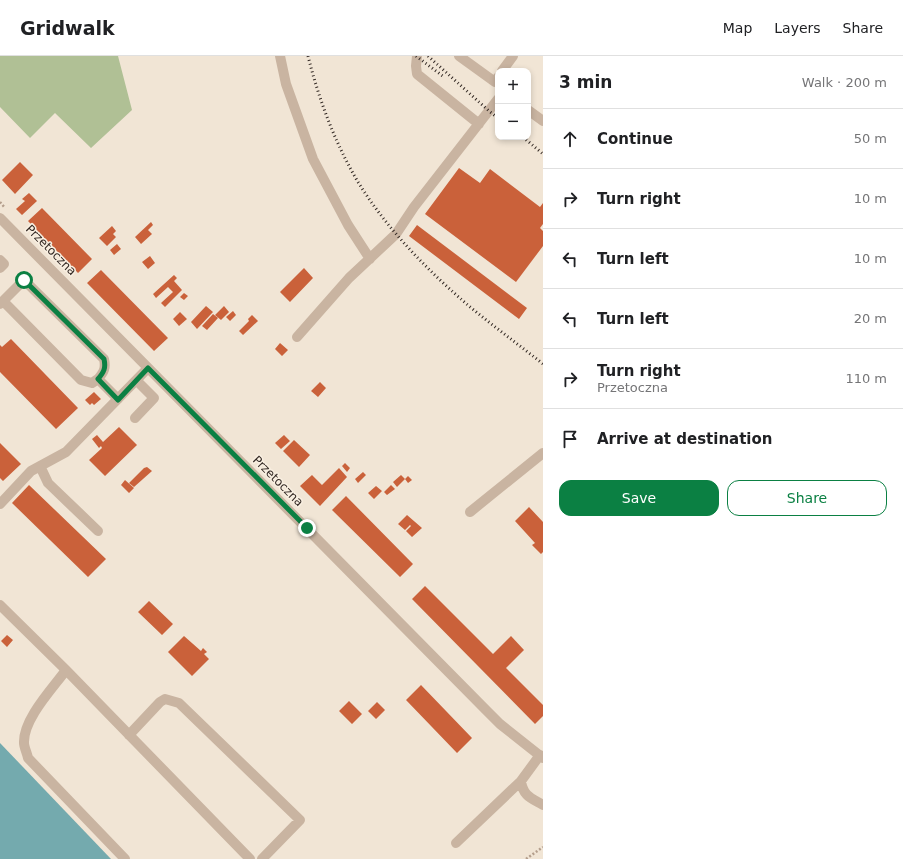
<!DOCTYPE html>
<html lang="en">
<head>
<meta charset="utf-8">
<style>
	body { margin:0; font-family:"DejaVu Sans",sans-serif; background:#f6f6f6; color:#202124 }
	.controls { position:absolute; right:12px; top:12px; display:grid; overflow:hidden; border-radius:8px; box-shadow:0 2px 6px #0003 }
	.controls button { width:36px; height:36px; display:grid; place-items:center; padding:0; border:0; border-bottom:1px solid #e0e0e0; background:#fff; color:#202124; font:20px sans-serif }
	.stop { position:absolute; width:12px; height:12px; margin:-9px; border:3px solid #0b8043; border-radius:50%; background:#fff }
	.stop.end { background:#0b8043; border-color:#fff; box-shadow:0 1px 4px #0008 }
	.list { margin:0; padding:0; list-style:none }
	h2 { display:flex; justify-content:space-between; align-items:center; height:52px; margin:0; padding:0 16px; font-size:17px }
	h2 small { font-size:13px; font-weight:400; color:#757577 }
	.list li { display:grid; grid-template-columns:26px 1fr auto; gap:12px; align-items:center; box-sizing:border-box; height:60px; padding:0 16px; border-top:1px solid #e0e0e0 }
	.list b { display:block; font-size:15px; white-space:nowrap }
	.list p { margin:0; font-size:13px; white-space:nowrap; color:#757577 }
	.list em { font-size:13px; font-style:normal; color:#757577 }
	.actions { display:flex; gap:8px; padding:12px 16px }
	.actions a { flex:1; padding:9px 0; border:1px solid #0b8043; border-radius:12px; text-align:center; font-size:14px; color:#0b8043 }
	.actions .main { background:#0b8043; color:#fff }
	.icon { flex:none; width:22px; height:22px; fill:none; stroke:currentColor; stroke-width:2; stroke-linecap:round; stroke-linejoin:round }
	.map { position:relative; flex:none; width:543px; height:803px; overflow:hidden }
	header { display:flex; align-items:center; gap:24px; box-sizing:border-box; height:56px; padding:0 20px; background:#fff; border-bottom:1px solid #e0e0e0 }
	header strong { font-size:19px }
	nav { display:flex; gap:22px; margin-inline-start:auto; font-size:14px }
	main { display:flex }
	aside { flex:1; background:#fff }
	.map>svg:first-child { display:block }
	.green { fill:#b0c095 }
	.water { fill:#74aaae }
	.building { fill:#ca613a }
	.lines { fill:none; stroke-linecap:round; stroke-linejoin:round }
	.path { stroke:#b49e8c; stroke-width:2.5; stroke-dasharray:2 2; stroke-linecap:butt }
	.minor { stroke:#c9b4a1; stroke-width:10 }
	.rail { stroke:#332924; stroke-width:3; stroke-dasharray:1 3; stroke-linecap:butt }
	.route { stroke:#0b8043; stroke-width:5 }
	.labels { text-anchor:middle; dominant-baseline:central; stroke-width:3; stroke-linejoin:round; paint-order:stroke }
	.street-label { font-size:12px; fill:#332924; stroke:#f9efe1 }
</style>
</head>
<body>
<header>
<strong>Gridwalk</strong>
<nav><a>Map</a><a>Layers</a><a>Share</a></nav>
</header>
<main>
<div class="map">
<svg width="543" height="803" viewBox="0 0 543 803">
	<rect width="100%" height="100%" fill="#f1e5d5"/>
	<path class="green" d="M0,0H118L132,54L91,92L55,57L30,82L0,51Z"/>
	<path class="water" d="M0,687L111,803H0Z"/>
	<path class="building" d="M20,106L33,119L15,138L2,124Z
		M459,112L480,127L490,113L540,151L543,147V168L540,172L543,175V190L516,226L425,158Z
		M29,137L37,145L22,159L16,153L25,145L22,143Z
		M42,152L92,203L78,217L28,165Z
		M151,166L153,169L148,174L152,178L141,188L135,181Z
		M417,169L527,252L519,263L409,180Z
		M112,170L116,175L113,178L116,181L107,190L99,182Z
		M117,188L121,193L114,199L110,194Z
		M150,200L155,207L148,213L142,206Z
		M304,212L313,222L290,246L280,236Z
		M101,214L168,282L154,295L87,227Z
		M174,219L177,222L174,225L182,234L165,251L161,247L173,236L168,231L156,242L153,238Z
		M184,237L188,240L184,244L180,241Z
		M206,250L213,256L197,273L191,266Z
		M224,250L229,256L221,264L215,259Z
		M233,255L236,259L230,265L226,261Z
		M180,256L187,263L179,270L173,263Z
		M213,258L218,262L207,274L202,270Z
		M252,259L258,265L243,279L239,275L249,265L248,263Z
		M11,283L78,352L56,373L0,316V289L2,291Z
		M280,287L288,294L282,300L275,293Z
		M320,326L326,332L318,341L311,335Z
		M94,336L101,343L94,349L92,347L90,349L85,344Z
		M119,371L137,389L105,420L89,404L102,392L101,390L99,392L92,383L97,379L103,386Z
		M284,379L290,385L281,393L275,387Z
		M294,384L310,399L299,411L283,395Z
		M0,387L21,408L3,425L0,422Z
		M345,407L350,412L347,416L342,410Z
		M147,411L152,415L134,431L129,427L144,412Z
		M339,412L347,421L320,450L300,430L312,419L322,429Z
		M363,416L366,419L358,427L355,423Z
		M401,419L405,423L408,420L412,424L408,427L405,423L397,431L393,426Z
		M125,424L134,432L129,437L121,429Z
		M29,429L106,503L88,521L12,447Z
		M391,429L395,433L387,439L384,436Z
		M376,430L382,435L374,443L368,437Z
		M346,440L413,508L400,521L332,454Z
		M529,451L543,466V496L541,498L532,489L535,487L515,465Z
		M407,459L422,472L412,481L406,475L411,470L410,469L405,474L398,468Z
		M425,530L493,598L511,580L524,594L506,612L543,649V660L535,668L412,543Z
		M149,545L173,568L162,579L138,556Z
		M7,579L13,584L7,591L1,585Z
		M184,580L201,595L203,592L207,596L204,598L209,603L192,620L168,596Z
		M421,629L472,682L457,697L406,644Z
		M349,645L362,658L352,668L339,655Z
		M377,646L385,654L376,663L368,655Z"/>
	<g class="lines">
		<path class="path" d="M0,146L5,152
			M526,803L543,791"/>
		<path class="minor" d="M280,0L286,28L313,103L348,169L370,203
			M417,0L416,10L417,18L479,68
			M459,0L495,26L498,21
			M502,15L513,0
			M528,54L543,65
			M0,162L486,654L500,668L543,702
			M0,204L4,208L0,212
			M3,245L81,324L92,327L98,323
			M0,248L24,224L104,303C106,312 104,316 98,323L118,343
			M297,281L349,222L396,178L414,151L498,43
			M135,362L154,342L137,325
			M40,410L48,427L98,475
			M0,448L31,415L66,396L148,312
			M470,456L543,397
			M0,549L66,614L250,803
			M66,614C53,632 23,663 24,687C24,691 27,697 28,702L125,803
			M129,679L160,646L165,643L179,647L300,764L262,803
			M521,725C523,740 531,742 543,749
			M456,787L521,725L540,699"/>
		<path class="rail" d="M308,0C319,44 335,87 358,126C387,173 427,214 469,250C493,270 518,288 543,308
			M416,0L444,21
			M428,0L489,55L498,62
			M523,81L543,98"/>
	</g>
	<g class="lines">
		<path class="route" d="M24,224L104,303C106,312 104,316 98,323L118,344L148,312L307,472"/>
	</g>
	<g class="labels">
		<g class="street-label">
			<text transform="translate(51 194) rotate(45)">Przetoczna</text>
			<text transform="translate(278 425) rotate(45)">Przetoczna</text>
		</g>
	</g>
</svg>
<div class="controls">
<button>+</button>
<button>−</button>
</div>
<div class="stop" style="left:24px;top:224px"></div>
<div class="stop end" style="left:307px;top:472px"></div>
</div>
<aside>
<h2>3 min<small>Walk · 200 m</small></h2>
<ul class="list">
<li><svg class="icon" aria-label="ahead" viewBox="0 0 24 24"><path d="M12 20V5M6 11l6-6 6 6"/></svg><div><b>Continue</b></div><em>50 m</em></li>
<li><svg class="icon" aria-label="right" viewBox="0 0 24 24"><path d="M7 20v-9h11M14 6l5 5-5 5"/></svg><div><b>Turn right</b></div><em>10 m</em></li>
<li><svg class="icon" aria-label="left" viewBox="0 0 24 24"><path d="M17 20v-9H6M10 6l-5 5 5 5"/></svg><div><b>Turn left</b></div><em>10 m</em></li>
<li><svg class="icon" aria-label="left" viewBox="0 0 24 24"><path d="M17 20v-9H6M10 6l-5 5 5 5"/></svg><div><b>Turn left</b></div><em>20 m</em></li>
<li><svg class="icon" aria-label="right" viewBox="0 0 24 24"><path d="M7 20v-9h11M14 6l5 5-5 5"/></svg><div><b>Turn right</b><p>Przetoczna</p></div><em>110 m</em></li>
<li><svg class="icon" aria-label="arrive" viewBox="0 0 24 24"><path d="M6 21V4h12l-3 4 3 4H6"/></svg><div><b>Arrive at destination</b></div></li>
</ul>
<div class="actions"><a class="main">Save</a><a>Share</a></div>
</aside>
</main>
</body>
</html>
